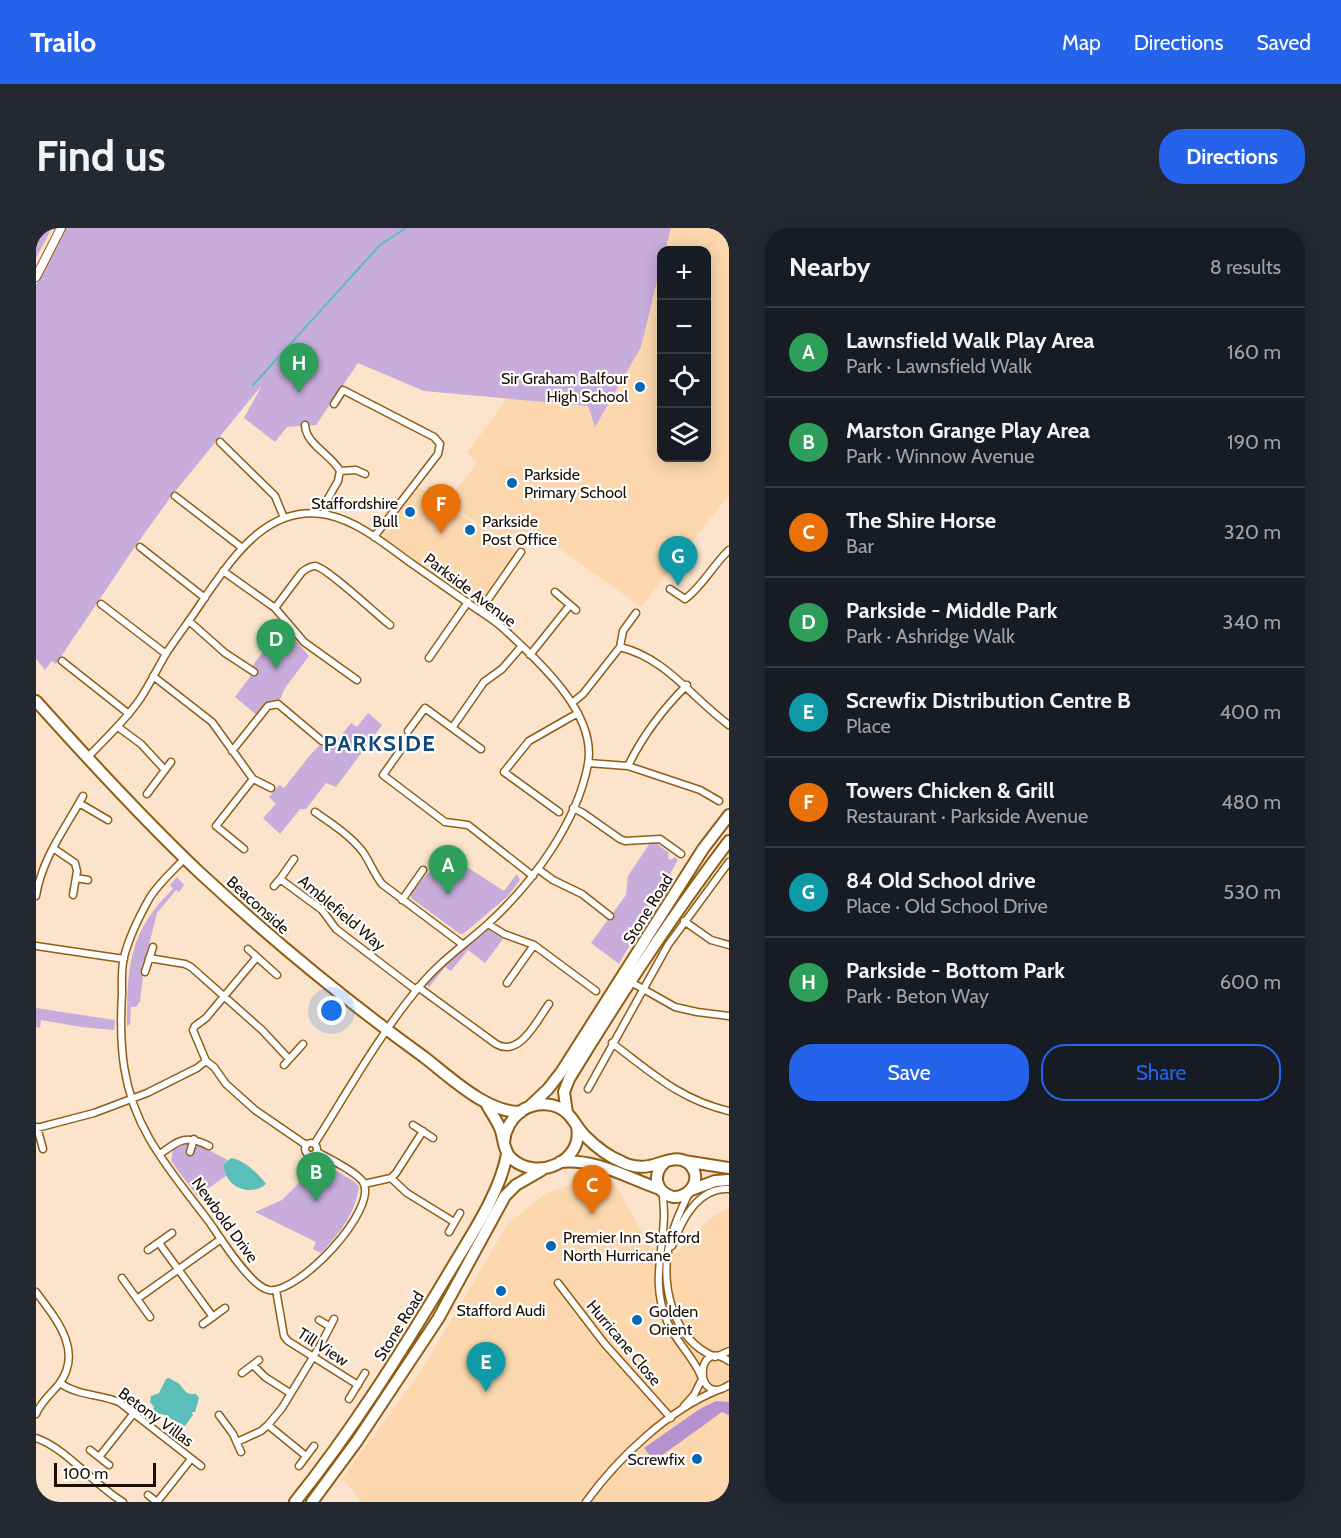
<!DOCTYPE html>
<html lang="en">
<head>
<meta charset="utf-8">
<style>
	body { margin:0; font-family:Cabin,sans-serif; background:#242831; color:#f1f3f6 }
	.controls { position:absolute; right:18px; top:18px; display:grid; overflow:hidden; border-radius:12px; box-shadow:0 3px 15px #0003 }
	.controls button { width:54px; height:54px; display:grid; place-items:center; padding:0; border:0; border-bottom:2px solid #363941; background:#171b24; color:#f1f3f6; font:30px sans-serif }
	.scale { position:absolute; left:18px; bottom:15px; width:102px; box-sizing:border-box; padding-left:6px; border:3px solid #1c0d00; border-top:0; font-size:16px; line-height:21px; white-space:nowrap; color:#1c0d00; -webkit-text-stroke:4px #fff; paint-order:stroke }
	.you { position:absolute; left:296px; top:783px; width:21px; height:21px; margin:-15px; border:4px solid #fff; border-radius:50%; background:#1a73e8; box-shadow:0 0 0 9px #1a73e833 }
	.badge { display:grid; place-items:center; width:39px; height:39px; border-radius:50%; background:#2563eb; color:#fff; font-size:20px; font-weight:700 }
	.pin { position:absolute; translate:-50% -50px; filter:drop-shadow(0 2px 3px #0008) }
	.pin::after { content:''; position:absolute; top:32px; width:21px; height:18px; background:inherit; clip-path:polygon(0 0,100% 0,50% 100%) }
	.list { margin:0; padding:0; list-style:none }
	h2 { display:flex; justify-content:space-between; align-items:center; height:78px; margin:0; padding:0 24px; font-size:26px }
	h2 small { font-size:20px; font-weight:400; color:#9ea1a6 }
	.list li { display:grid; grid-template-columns:39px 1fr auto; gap:18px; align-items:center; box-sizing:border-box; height:90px; padding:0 24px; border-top:2px solid #363941 }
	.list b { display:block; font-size:22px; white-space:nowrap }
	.list p { margin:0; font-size:20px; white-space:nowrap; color:#9ea1a6 }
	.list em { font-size:20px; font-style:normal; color:#9ea1a6 }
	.actions { display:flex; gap:12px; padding:18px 24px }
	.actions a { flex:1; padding:14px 0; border:2px solid #2563eb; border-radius:24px; text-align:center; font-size:21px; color:#2563eb }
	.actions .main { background:#2563eb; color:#fff }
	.icon { flex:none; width:33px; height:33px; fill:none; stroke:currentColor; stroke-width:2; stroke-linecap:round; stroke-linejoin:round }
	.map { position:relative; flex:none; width:693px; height:1274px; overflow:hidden; border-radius:24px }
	header { display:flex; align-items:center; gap:36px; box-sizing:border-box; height:84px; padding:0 30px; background:#2563eb; color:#fff }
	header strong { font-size:28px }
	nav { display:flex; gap:33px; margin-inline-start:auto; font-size:21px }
	.intro { display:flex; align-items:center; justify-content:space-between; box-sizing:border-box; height:144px; padding:0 36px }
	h1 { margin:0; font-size:42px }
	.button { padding:15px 27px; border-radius:24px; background:#2563eb; color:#fff; font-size:21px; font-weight:700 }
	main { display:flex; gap:36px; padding:0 36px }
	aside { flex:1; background:#171b24; border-radius:24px; box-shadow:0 3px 15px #0003 }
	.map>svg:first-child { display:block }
	.built { fill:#fcd7ad }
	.green { fill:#c7acdc }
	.forest { fill:#b592cf }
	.water { fill:#5bbfb9 }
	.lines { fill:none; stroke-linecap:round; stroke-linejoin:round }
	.stream { stroke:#5bbfb9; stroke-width:2 }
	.minor-casing { stroke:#905d14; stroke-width:9 }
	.tertiary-casing { stroke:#905d14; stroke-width:10 }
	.trunk-casing { stroke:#905d14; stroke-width:14 }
	.minor { stroke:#fff; stroke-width:6 }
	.tertiary { stroke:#fff; stroke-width:8 }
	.trunk { stroke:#fff; stroke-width:10 }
	.poi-dot { fill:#0068b4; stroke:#fff; stroke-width:2 }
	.labels { text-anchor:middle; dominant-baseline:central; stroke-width:4.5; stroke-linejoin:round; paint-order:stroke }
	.poi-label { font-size:16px; fill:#1c0d00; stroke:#fff; text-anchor:start }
	.street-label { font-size:16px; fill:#1c0d00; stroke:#fff }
	.district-label { font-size:22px; font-weight:bold; letter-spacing:1.5px; fill:#10487a; stroke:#fff }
</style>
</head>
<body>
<header>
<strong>Trailo</strong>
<nav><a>Map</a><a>Directions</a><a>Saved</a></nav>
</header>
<div class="intro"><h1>Find us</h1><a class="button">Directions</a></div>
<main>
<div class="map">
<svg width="693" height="1274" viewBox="0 0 693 1274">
	<rect width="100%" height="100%" fill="#fbe4cb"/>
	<path class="built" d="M635,0H693V267L605,379L498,302L483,321L410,275L441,235L431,225L472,169L552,178L559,198L605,119L625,37L626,230H670V22H629Z
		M381,259L482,324L443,377L346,308Z
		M548,953L574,954L581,959L614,1019L641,1025L663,1001L679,987L693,980V1274H326L306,1250L385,1143L471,997L510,965Z"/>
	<path class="green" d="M0,0H16L0,30Z
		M30,0H635L629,22H626L625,37L605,119L559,199L552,178L388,163L322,135L280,197L251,199L239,214L208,190L226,157L137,266L100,317L20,436L16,433L9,442L0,431V57Z
		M240,390L273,428L249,460L242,476L232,478L223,489L199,469L216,446L217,437L232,417L226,411Z
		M332,485L346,497L300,559L290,555L270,581H264L244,606L227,590L240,576L233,569L243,557L248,560L275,526L290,511L298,516L315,495L321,499Z
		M616,612L633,625L632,630L635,632L639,629L642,632L583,736L555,715L590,667L592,648Z
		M417,630L468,663L481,646L484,652L472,668L427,706H424L375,670V665L391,646Z
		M141,649L148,657L143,664L140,662L121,685L108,737L104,774L100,779H95L94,796L91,798C91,739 93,703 137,661L134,657Z
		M451,701L467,711L449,735L432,722L415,743L409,739L393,759L389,755L427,718Z
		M0,780L79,792L78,802L45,799L5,792L4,800L0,799Z
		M150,913L159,915L192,932L188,936L190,948L161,968L135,933L137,922Z
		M282,932L319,954L323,959C319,986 303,1006 285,1025L277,1021L280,1014L219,984L246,972L261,957L274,934Z"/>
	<path class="forest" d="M680,1173L693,1174V1187L686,1184L618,1233L608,1220L662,1182Z"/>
	<path class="water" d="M195,930C208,932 223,946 230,956C214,970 187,958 188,936Z
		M133,1150C136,1152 139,1153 142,1155C149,1160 147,1167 160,1166L163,1170L159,1184H156L157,1187L149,1198L126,1186L118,1185L116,1182L118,1179L114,1174L115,1168L123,1165L130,1151Z"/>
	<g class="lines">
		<path class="stream" d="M217,157L344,17L370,0"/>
		<defs>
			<path id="minor" d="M298,176L307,162L398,209L404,216L402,226L338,309
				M269,197C270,217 295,226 304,243L302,253L290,274L289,286
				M184,214L239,268L248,290
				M304,243L320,242L329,246
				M139,268L205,319
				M104,319L169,370
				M187,343L239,380L268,414L321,452
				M634,361L649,371C666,359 677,337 693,322
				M519,364L540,382
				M65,376L130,426
				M239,380L266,344C270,341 274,338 279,338C289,338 341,387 354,397
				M444,383L485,324
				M153,393L189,425L218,444
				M584,419L587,403L600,385
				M494,427L534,377
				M393,430L432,374
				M26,433L93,486
				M117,448L176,494L217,551L180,598L208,621
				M536,475L547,466L584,419C630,430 656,470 693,497
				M82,499L105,516L129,542
				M416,500L448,454L466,441L485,419
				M372,503L389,480L445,521
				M196,523L232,478L242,476L286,513
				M364,523L347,547L409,594L432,597L497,648
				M51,530C69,511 89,493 104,471C114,456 122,439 131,424C143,406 157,388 169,369C198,328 232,275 292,287C323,294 350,317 375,335C395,349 415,363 435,377C446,385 459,392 469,402C503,434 561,485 552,536C541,595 497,654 454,694C430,716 404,733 383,759C343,807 312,863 279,915
				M552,535L592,538L664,562L683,573
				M592,538C606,509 627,481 651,457
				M217,551L235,560
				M111,566L135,534
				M43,575L72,592
				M537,580L547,585L584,611L589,613L624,611L645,626
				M279,584C295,595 315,608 327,624C334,634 338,646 346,656L426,716
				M523,584L468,544L493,513L542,485
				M17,620L39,635L41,643L37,667
				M149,630C137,643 122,656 113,671C103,689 93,709 88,729C85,741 86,754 86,765C83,818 86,863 113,910C130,940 153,967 174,995C185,1011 215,1059 233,1062C263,1066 343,981 327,954C321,944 292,930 281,924
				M258,631L244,651L286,682L300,701L380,762
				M502,641L517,652L546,666L574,688
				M40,650L52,652
				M238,658L244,651
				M0,668C6,630 29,601 47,568
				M366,672L387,642
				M648,693L675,712L693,717
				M452,696L468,706L498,717L560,763
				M0,718L88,731
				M212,721L241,747
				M221,729L170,790L159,798L157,802L170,833L178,839L190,856L219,882L270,917
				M113,730L149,736L155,739L226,802L253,831
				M109,744L117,719
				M593,753L639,779L661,784L693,788
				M471,755L498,717
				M382,759L460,816C484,830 501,792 513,776
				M576,815C615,844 644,872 693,883
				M248,837L267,816
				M552,861L632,717L693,634
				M377,897L397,910
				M1,899L7,921
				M1,900L58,885L111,865L161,840L170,833
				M269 921a6 6 0 1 1 12 0a6 6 0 1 1-12 0Z
				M154,924L158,911
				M124,926C143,912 151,906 173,918
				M355,950L360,945L387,903
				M328,956L355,950L371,965L418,994
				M627,965C627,972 628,980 628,988C627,1025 615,1056 631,1093C639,1113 657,1128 665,1148
				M653,965C645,981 638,996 634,1013C624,1055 635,1111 679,1129
				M413,1004L424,985
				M123,1015L177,1089
				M636,1018C645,994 661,959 693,961
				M112,1022L136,1005
				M86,1050L114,1089
				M522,1055L568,1115L635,1190
				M240,1062L248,1108L252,1113L322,1157
				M0,1064C20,1091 48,1123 23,1156C15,1166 5,1174 0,1186
				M101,1071L185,1011
				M283,1092L293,1098
				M167,1096L189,1080
				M682,1128L693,1123
				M693,1133C658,1108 658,1181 693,1157
				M217,1137L229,1149L254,1165
				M206,1145L223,1132
				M24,1155C42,1168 64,1166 83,1174L165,1238
				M313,1171L329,1145
				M648,1178L658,1167L666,1151
				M183,1187L197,1206L205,1224
				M232,1197L270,1228
				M0,1210C30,1220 58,1257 87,1274
				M201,1214L225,1203L232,1197L246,1180L285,1116L298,1091
				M54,1222L73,1237
				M63,1229L98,1185
				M263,1238L278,1218
				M112,1267L121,1274L155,1231
				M550,1274C581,1231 632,1182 682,1162"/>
			<path id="tertiary" d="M0,49L25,0"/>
			<path id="trunk" d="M0,473C52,531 106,590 163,644C234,710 309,772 388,829C414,849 451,885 485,884
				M450,875C454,883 460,891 464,900C468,910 467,922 475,930C500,954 548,934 541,899
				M494,878L512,861L526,843L667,621L693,587
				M531,885L528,864L533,851C583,769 635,689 693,613
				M468,914C469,901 475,891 485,883C499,874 519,873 532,886C538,892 542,901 549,908C560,919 571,928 586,934C593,938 604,940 613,938C625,936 640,926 652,935C668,949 655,970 637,969C619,964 616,946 629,934
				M648,933L693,940
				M524,934C559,930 592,950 624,961
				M655,962L679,953L693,952
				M259,1274C316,1203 364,1126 411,1048C432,1012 464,966 471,926
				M276,1274L321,1213L402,1091L469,968L480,957L506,942"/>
		</defs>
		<use href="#minor" class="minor-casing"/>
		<use href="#tertiary" class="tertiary-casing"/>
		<use href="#trunk" class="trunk-casing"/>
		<use href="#minor" class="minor"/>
		<use href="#tertiary" class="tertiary"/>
		<use href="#trunk" class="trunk"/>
	</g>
	<g class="poi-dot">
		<circle cx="604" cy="159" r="6"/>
		<circle cx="476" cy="255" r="6"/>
		<circle cx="374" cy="284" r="6"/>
		<circle cx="434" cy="302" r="6"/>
		<circle cx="515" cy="1018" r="6"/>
		<circle cx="465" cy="1063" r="6"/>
		<circle cx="601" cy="1092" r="6"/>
		<circle cx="661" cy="1231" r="6"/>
	</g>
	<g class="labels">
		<g class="poi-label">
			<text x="592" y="150" text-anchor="end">Sir Graham Balfour<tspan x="592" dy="18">High School</tspan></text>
			<text x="488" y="246">Parkside<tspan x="488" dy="18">Primary School</tspan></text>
			<text x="362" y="275" text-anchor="end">Staffordshire<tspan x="362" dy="18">Bull</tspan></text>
			<text x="446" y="293">Parkside<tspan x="446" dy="18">Post Office</tspan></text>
			<text x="527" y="1009">Premier Inn Stafford<tspan x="527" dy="18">North Hurricane</tspan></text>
			<text x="465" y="1082" text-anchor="middle">Stafford Audi</text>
			<text x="613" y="1083">Golden<tspan x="613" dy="18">Orient</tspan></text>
			<text x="649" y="1231" text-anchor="end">Screwfix</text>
		</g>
		<g class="street-label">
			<text transform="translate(434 362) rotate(37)">Parkside Avenue</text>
			<text transform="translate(222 677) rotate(42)">Beaconside</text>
			<text transform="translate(612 681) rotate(-58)">Stone Road</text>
			<text transform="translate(306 685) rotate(40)">Amblefield Way</text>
			<text transform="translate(189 992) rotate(54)">Newbold Drive</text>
			<text transform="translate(363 1098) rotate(-58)">Stone Road</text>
			<text transform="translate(588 1115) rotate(50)">Hurricane Close</text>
			<text transform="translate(287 1119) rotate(33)">Till View</text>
			<text transform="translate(120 1189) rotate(36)">Betony Villas</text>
		</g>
		<g class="district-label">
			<text x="344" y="515">PARKSIDE</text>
		</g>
	</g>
</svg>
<div class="controls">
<button>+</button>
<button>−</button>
<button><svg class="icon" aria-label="locate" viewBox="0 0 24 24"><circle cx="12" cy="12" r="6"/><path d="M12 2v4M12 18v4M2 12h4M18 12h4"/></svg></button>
<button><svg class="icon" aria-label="layers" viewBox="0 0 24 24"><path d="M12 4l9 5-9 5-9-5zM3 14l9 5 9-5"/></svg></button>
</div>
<div class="scale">100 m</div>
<div class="you"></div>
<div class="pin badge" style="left:412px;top:667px;background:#2e9e5b">A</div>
<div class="pin badge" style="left:280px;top:974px;background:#2e9e5b">B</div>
<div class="pin badge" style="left:556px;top:987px;background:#e8710a">C</div>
<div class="pin badge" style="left:240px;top:441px;background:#2e9e5b">D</div>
<div class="pin badge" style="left:450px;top:1164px;background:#0f9aa8">E</div>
<div class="pin badge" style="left:405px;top:306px;background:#e8710a">F</div>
<div class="pin badge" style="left:642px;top:358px;background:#0f9aa8">G</div>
<div class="pin badge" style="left:263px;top:165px;background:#2e9e5b">H</div>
</div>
<aside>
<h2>Nearby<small>8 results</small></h2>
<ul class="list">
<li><span class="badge" style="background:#2e9e5b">A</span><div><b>Lawnsfield Walk Play Area</b><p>Park · Lawnsfield Walk</p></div><em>160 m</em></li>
<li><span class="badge" style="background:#2e9e5b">B</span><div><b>Marston Grange Play Area</b><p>Park · Winnow Avenue</p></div><em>190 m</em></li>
<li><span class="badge" style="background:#e8710a">C</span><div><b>The Shire Horse</b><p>Bar</p></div><em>320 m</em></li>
<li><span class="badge" style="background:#2e9e5b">D</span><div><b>Parkside - Middle Park</b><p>Park · Ashridge Walk</p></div><em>340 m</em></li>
<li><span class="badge" style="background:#0f9aa8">E</span><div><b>Screwfix Distribution Centre B</b><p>Place</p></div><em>400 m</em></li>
<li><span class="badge" style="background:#e8710a">F</span><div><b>Towers Chicken &amp; Grill</b><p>Restaurant · Parkside Avenue</p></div><em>480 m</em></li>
<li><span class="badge" style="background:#0f9aa8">G</span><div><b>84 Old School drive</b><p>Place · Old School Drive</p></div><em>530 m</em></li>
<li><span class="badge" style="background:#2e9e5b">H</span><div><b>Parkside - Bottom Park</b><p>Park · Beton Way</p></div><em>600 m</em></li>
</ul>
<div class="actions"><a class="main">Save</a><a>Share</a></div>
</aside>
</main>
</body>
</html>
